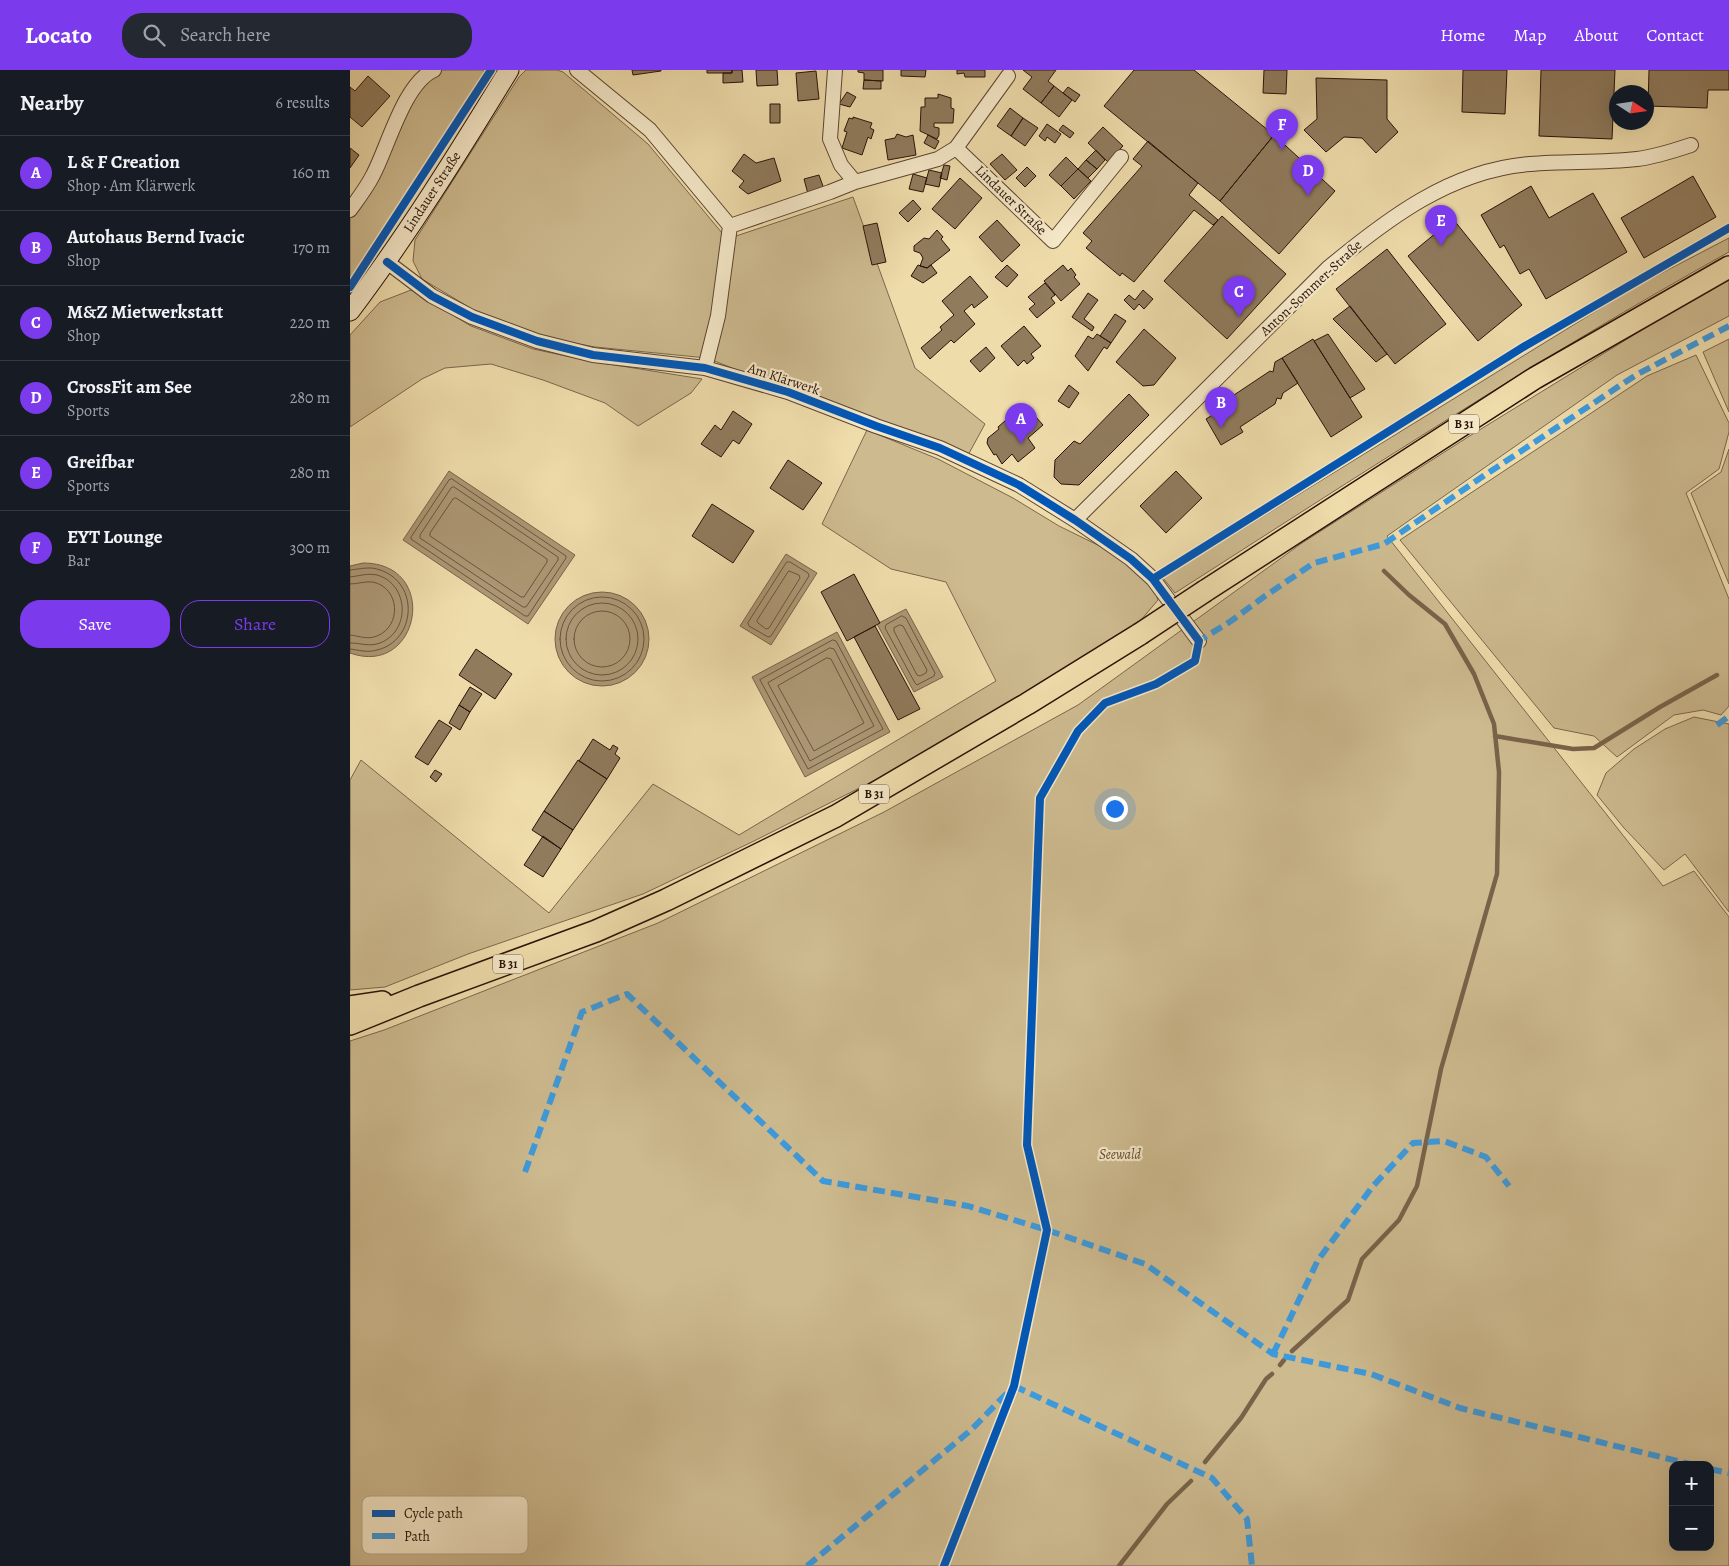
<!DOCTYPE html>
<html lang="en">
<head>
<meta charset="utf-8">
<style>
	body { margin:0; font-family:Alegreya,serif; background:#242831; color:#f1f3f6 }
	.controls { position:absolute; right:15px; bottom:15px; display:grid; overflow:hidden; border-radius:10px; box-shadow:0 5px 20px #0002 }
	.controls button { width:45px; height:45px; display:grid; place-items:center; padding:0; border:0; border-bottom:1px solid #363941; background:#171b24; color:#f1f3f6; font:25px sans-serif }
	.compass { position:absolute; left:1259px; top:15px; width:45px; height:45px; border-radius:50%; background:#171b24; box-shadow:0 5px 20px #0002; rotate:102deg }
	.you { position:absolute; left:764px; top:738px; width:18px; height:18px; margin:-12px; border:4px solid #fff; border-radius:50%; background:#1a73e8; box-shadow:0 0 0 8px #1a73e833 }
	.badge { display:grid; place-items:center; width:32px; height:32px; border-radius:50%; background:#7c3aed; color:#fff; font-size:16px; font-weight:700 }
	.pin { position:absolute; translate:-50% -41px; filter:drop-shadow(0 1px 2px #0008) }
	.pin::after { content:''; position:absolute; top:26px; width:18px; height:15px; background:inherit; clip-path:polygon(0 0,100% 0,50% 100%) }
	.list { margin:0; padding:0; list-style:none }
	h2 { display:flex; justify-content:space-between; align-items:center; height:65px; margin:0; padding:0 20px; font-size:21px }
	h2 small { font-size:16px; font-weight:400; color:#9ea1a6 }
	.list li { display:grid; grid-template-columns:32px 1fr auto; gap:15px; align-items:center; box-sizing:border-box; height:75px; padding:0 20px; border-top:1px solid #363941 }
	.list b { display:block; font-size:19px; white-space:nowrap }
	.list p { margin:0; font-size:16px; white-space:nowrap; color:#9ea1a6 }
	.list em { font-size:16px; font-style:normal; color:#9ea1a6 }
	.actions { display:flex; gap:10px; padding:15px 20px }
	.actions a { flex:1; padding:11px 0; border:1px solid #7c3aed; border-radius:20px; text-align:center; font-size:18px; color:#7c3aed }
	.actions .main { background:#7c3aed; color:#fff }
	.icon { flex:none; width:28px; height:28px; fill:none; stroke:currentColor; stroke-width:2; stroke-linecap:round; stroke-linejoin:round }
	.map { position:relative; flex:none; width:1379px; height:1496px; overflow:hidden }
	header { display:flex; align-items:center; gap:30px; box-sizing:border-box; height:70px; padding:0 25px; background:#7c3aed; color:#fff }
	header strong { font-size:24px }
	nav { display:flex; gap:28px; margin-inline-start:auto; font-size:18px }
	.search { width:350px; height:45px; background:#242831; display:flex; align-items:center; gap:12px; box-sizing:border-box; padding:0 18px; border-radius:20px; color:#9ea1a6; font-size:19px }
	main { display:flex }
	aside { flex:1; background:#171b24 }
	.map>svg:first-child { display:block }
	.green { fill:#cdba8f; stroke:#7b664c; fill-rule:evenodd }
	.water { fill:#ac9774; stroke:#786249 }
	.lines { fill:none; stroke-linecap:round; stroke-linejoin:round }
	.shore { stroke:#6a543e; stroke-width:1 }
	.stream { stroke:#786249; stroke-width:4.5 }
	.building { fill:#907b5d; stroke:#291208 }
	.street-casing { stroke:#5a4431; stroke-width:16 }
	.secondary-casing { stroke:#291208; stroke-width:21 }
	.primary-casing { stroke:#291208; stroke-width:24 }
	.street { stroke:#f5e8c8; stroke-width:14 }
	.secondary { stroke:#f5e8c8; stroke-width:19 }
	.primary { stroke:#efdcab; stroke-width:21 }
	.primary-bridge-casing { stroke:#291208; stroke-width:24; stroke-linecap:butt }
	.primary-bridge { stroke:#efdcab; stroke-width:21 }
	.quiet { stroke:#3d9add; stroke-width:6; stroke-dasharray:12 6; stroke-linecap:butt }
	.cycleway-casing { stroke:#f5e8c8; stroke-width:11 }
	.cycleway { stroke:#0057b8; stroke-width:8 }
	.labels { text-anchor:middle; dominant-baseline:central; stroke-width:4.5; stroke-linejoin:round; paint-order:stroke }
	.shield { fill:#f5e8c8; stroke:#665242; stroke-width:1 }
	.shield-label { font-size:12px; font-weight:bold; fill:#291208 }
	.street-label { font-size:14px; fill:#291208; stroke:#f5e8c8 }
	.park-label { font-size:14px; font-style:italic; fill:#624d37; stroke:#f5e8c8 }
	.key { fill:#f5e8c8; stroke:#b8a88e; stroke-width:1 }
	.key-label { font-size:14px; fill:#291208 }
</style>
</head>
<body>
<header>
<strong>Locato</strong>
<div class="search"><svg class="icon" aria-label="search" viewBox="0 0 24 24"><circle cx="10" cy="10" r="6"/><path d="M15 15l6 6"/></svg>Search here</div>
<nav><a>Home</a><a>Map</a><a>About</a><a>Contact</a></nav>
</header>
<main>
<aside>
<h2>Nearby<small>6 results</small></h2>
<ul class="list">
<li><span class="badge">A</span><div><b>L &amp; F Creation</b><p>Shop · Am Klärwerk</p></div><em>160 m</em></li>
<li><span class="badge">B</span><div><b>Autohaus Bernd Ivacic</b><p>Shop</p></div><em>170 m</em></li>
<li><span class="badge">C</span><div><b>M&amp;Z Mietwerkstatt</b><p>Shop</p></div><em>220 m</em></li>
<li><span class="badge">D</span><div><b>CrossFit am See</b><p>Sports</p></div><em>280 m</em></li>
<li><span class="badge">E</span><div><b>Greifbar</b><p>Sports</p></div><em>280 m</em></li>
<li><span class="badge">F</span><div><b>EYT Lounge</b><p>Bar</p></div><em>300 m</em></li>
</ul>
<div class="actions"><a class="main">Save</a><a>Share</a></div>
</aside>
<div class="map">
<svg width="1379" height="1496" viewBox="0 0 1379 1496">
	<rect width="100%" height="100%" fill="#efdcab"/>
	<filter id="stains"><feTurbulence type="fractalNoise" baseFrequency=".004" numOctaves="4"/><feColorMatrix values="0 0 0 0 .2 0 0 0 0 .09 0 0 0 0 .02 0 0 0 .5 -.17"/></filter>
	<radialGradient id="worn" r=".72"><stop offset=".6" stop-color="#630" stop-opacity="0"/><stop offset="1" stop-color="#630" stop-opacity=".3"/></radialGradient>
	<path class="green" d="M90,0H134L132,10L0,216V144L59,30Z
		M176,0H207L213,2L298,74L377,169L503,127L565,298L635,354L617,387L440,321L357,288L245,277L192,267L127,242L72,209L63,191L65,170L169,7Z
		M1379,168V182C1190,287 1008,406 825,523L813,508L1285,217Z
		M1379,210V246L1267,305L1037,466L1313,816L1344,801L1379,847V1496H0V971L34,960L308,853L534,742L728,635L952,473L1118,367L1295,258ZM1323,1395H1360V1477H1323Z
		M61,220L121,256L183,279L240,291L352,309L341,323L288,356L255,333L193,310L141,294L95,298L72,309L0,357V265L30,232Z
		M1379,269V342L1353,282Z
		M1346,285L1379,353V362L1369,399L1336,423L1379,529V636L1371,645L1353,640L1324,645L1267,687L1244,666L1204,658L1050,470L1297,306Z
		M517,360L588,389L663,428L709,456L772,487L802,513L808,530L791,550L577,684L404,771L293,824L118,884L35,917L0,920V710L11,690L199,843L303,714L389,765L646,611L596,512L541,499L472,454Z
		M1379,379V514L1341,423L1371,402Z
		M1344,647L1379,654V842L1335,784L1314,800L1274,758L1247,725L1256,703L1284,679L1315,659Z"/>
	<path class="water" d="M99,401L225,485L178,554L53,470Z
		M436,484L467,503L421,575L390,556Z
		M13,493C91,493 70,608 0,583V496Z
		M205 569a47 47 0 1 1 94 0a47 47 0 1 1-94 0Z
		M556,539L593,607L564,622L527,554Z
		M487,562L540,662L455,707L402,607Z"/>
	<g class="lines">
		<path class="shore" d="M102,409L216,486V488L178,546H175L61,469V467L99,410Z
			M104,417L208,487V490L176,537H173L70,468V465L101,418Z
			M106,428L197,489V492L174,527H171L80,466V463L103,429Z
			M437,492H440L458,503L459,506L421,566L418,567L399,556L398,553Z
			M0,500C11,499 20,496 30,500C70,513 66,571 27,580C17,583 9,580 0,579
			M439,501L449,505L450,508L419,558L416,559L408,553L407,551Z
			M0,507C9,506 17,503 27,505C59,514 61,561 30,573C19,577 11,573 0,573
			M0,514C8,514 15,511 23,512C50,518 52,556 27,566C17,570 10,566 0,565
			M210 569a42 42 0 1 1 84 0a42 42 0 1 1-84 0Z
			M216 569a36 36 0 1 1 72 0a36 36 0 1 1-72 0Z
			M224 569a28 28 0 1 1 56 0a28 28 0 1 1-56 0Z
			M552,546L556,548L585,603L584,606L567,615L565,613L535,558L536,555Z
			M550,555L553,556L577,600L576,603L570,606L567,605L544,561V558Z
			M483,570L486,571L533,659L458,699L410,610Z
			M480,578L484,579L524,656L460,691L418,613Z
			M477,588L481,589L514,653L464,681L428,616Z"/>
		<path class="stream" d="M1145,666L1223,679L1244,678L1310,637L1367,605
			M942,1281L998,1230L1012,1189L1049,1150L1067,1116L1091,999L1147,804L1149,702L1144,654L1124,604L1095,554L1059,525L1034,501
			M930,1295L934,1290
			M855,1392L891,1348L916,1309L922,1304
			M769,1496L817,1434L841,1411"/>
	</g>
	<path class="building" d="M282,0H311V1L283,5Z
		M357,0H382V3H357Z
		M382,0H392L393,12L373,13V3H382Z
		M406,0H427L428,15L407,16Z
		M508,0H533V11L514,10V3L508,2Z
		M551,0H576L575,7L551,6Z
		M607,0H635V7H615L614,3L607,4Z
		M673,0H706L698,11L704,16L691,33L673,19L682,7Z
		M784,0H844L924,65L870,131L754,36Z
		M914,0H937L936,24L913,23Z
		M1113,0H1157L1155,44L1112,42Z
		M1191,0H1265L1262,69L1189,66Z
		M1299,0H1379V20H1358L1357,38L1298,36Z
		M466,1L469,29L448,31L446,3Z
		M18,6L40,26L12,57L0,47V17L5,21Z
		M966,8L1037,10V49L1048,62L1026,83L1012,68L994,67L976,82L954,60L967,49Z
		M514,10L531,11V19H513Z
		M704,16L722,30L709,47L691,33Z
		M718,17L730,25L725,32L713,23Z
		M497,22L506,27L500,37L489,34Z
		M588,24L601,28V38L604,39L603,53H584V57L589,58V65L587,69L570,61L571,37H575V28H588Z
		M420,34H430V53H420Z
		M660,38L673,48L661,66L647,56Z
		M503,47L522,53L520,58L524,60L521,69L518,67L512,85L492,78L497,62L494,61L499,48L503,49Z
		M673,48L688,58L675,76L661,66Z
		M697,54L711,64L705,73L697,67L695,71L689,66Z
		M713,55L724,63L720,68L709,60Z
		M753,57L773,76L758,92L738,73Z
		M547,64L556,67L563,65L566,85L538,90L535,70L545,68Z
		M578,65L589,71L585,79L574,73Z
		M924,65L985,121L929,184L870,131Z
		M798,71L848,113L839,125L868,150L863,155L844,140L784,212L772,203L770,206L736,178L742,171L733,163L792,96L783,89Z
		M0,78L9,85L0,98Z
		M746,80L755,90L747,99L736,90Z
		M394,84L406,93L424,88L431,111L398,124L389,117L394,111L382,101Z
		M652,84L667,100L655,110L640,94Z
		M716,87L728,99L711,116L699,105Z
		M736,90L747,99L738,108L728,99Z
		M594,95L600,96L597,110L590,108Z
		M677,97L686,106L675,117L666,108Z
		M728,99L741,111L724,129L711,116Z
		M579,100L592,103L589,117L575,114Z
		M563,104L577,108L573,122L559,119Z
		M469,105L474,119L458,124L454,109Z
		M1343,106L1366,147L1294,188L1271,148Z
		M610,108L632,128L605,159L582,139Z
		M1181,116L1199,148L1243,123L1277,182L1196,229L1179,199L1170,204L1154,175L1150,178L1131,145Z
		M563,130L571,139L558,152L549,143Z
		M872,146L936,204L877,269L814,211Z
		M1103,149L1172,235L1128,271L1058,186Z
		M647,150L670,175L652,192L629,167Z
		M527,153L536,192L522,195L513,156Z
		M587,160L593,167L591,169L600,180L577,198L570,196L573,188L570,183L564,181V176L574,168L579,169Z
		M1037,179L1096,254L1045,294L986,219Z
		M568,195L577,198L581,195L587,203L573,213L561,206Z
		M657,195L668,205L657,217L645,207Z
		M713,195L718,201L721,198L726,205L724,207L730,214L711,231L694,211Z
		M620,206L638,227L624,238L622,234L614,241L625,254L604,273L601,270L580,289L571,278L592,260L590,257L604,245L592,231Z
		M695,213L705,225L701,228L705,233L687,248L679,239L685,234L678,227Z
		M793,220L803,229L794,239L789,234L784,240L774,230L779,225L785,230Z
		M738,223L748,230L734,249L744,257L742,261L722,247Z
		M1000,236L1037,284L1026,292L983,249Z
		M765,244L776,251L761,273L750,266Z
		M674,256L691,276L681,284L684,288L677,294L674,290L668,296L651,276Z
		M794,259L826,288L804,315L793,316L766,292Z
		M747,264L761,273L757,279L754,277L738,301L725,286L738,266L743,269Z
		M978,264L1015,319L1000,328L964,271Z
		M963,269L1012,347L981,367L932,288Z
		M636,277L645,288L630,302L620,291Z
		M932,288L948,313L933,323L931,329L927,328L925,334L890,357L893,362L871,375L856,349L880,334L878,329L920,301L923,302L925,292Z
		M719,315L729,323L719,338L708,331Z
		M779,324L799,345L729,415L711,414L704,407L705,390L724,371L730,374Z
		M677,337L693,355L678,368L685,378L668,392L662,384L652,394L646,384L644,385L639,377L637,373L638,368L649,359L648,357L656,350L657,351L667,342L671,343Z
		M383,341L402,354L389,374L383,370L371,387L351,374L365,355L371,360Z
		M438,390L472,413L453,440L420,418Z
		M826,401L852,428L816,463L790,436Z
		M362,434L404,461L383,493L342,466Z
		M504,504L530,553L497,571L471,522Z
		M525,556L570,639L548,650L504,567Z
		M126,579L162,604L145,629L109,605Z
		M120,617L132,624L120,642L109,635Z
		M109,635L120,642L110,660L99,653Z
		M89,650L102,658L78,695L65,687Z
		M243,669L260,680L263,675L268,678L265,684L270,688L257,709L229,691Z
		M228,690L257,709L223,760L194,741Z
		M85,700L92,704L86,712L80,707Z
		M194,741L223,760L211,779L182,760Z
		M193,766L211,779L193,807L174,795Z"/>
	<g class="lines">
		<defs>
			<path id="street" d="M227,0L300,60L380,156L368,246L355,298
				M485,0L480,69L491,95L505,112
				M658,6L606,78L703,171L771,87
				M0,140C8,129 17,117 23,105C38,77 54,13 84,0
				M380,156L480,122L505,112L588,89L606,78
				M37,192L82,226L122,247L187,271L243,285L355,298L438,322L526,356L590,378L669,415L725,450L781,489L803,509L849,571
				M725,450L978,198C1037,149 1101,100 1180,94C1216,91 1251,93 1287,89C1305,87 1323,81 1341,75"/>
			<path id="secondary" d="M0,241C58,164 109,82 159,0"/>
			<path id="primary" d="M855,521L1185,308L1379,197
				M0,937L32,932
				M0,954L69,926L246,861L316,830L486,746L677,634L790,564"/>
		</defs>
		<use href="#street" class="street-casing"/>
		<use href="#secondary" class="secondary-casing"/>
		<use href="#primary" class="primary-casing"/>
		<use href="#street" class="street"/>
		<use href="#secondary" class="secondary"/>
		<use href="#primary" class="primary"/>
		<defs>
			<path id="primary-bridge" d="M790,564L855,521"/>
		</defs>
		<use href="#primary-bridge" class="primary-bridge-casing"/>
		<use href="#primary-bridge" class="primary-bridge"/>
		<path class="quiet" d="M848,574L849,571L881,551L915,526L964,493L1034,474L1135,405L1286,305L1379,256
			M1367,655L1379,646
			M175,1102L232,942L277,924L473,1111L618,1136L697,1160L795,1194L923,1284L1021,1304L1110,1338L1344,1395
			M923,1284L968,1190L1023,1116L1063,1073L1094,1071L1136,1087L1159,1116
			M664,1316L862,1408L897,1449L902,1496
			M1360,1399L1379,1403
			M457,1496L621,1360L659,1321"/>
		<defs>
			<path id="cycleway" d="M37,192L82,226L122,247L187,271L243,285L355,298L438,322L526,356L590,378L669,415L725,450L781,489L803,509L849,571L845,591L806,614L755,633L728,661L690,728L677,1075L697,1160L664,1316L594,1496
				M0,217L141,0
				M803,509L1175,276L1379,158"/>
		</defs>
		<use href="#cycleway" class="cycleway-casing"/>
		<use href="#cycleway" class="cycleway"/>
	</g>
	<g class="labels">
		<g class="shield">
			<rect x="1099" y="344.5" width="30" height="19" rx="4"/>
			<rect x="509" y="714.5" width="30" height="19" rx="4"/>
			<rect x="143" y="884.5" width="30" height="19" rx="4"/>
		</g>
		<g class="shield-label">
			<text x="1114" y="354">B 31</text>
			<text x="524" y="724">B 31</text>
			<text x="158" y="894">B 31</text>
		</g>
		<g class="street-label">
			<text transform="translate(82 122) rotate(-57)">Lindauer Straße</text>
			<text transform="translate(661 130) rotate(44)">Lindauer Straße</text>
			<text transform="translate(961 218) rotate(-43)">Anton-Sommer-Straße</text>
			<text transform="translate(434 309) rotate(18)">Am Klärwerk</text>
		</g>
		<g class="park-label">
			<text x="770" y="1084">Seewald</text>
		</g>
	</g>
	<rect x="12" y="1426" width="166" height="58" rx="8" class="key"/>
	<rect x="22" y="1440" width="23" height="7" fill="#0057b8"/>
	<rect x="22" y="1463" width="23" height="6" fill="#3d9add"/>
	<g class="key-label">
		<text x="54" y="1448">Cycle path</text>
		<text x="54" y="1471">Path</text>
	</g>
	<rect width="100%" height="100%" filter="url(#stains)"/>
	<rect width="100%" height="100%" fill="url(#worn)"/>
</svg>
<div class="controls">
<button>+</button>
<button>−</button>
</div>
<svg class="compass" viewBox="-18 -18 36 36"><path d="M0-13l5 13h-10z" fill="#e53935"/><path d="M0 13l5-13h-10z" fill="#9ea1a6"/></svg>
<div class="you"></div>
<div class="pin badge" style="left:671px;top:374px">A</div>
<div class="pin badge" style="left:871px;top:358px">B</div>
<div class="pin badge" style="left:889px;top:247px">C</div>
<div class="pin badge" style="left:958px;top:126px">D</div>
<div class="pin badge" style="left:1091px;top:176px">E</div>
<div class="pin badge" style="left:932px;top:80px">F</div>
</div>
</main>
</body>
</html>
